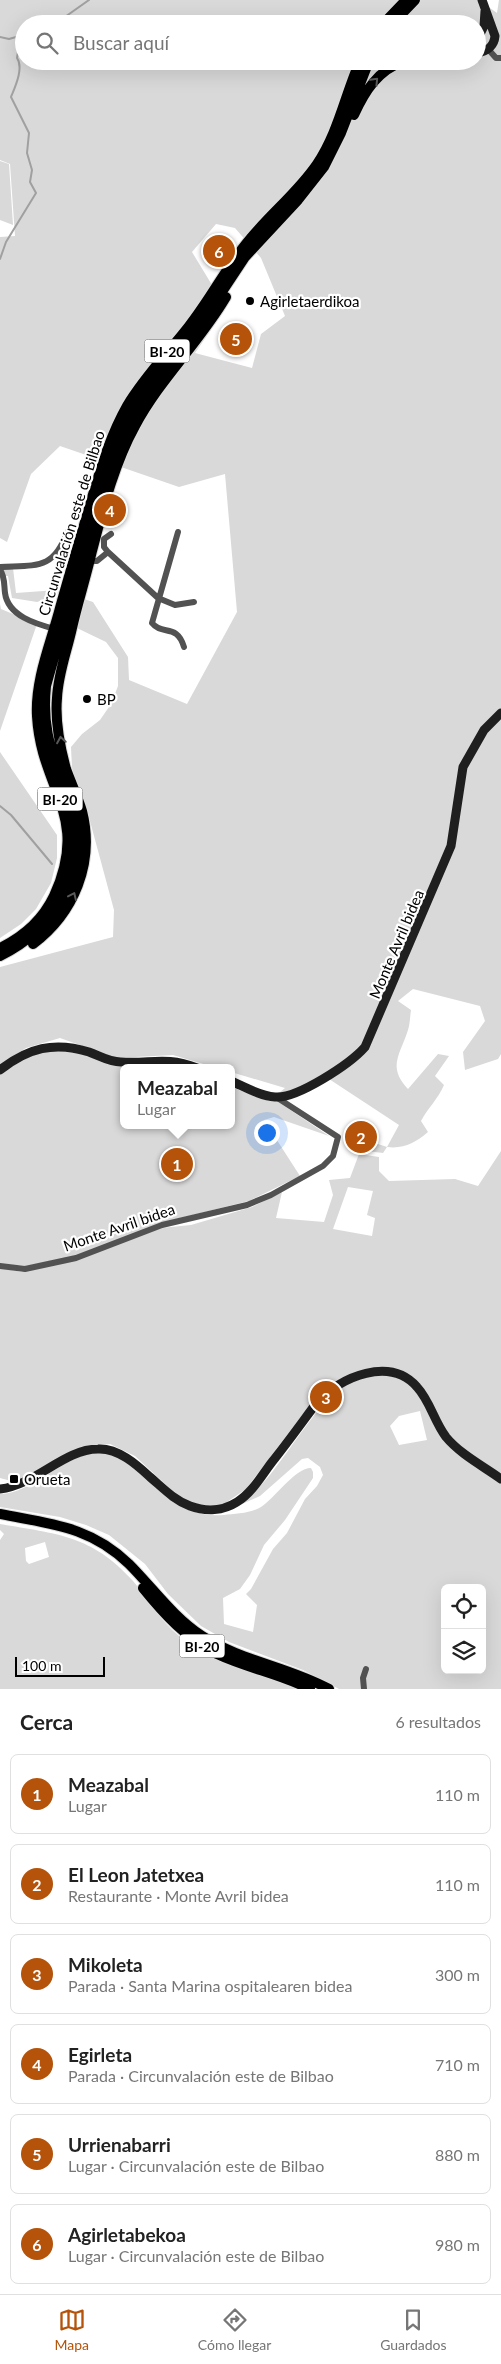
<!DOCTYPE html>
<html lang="es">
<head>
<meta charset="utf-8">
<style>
	body { margin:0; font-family:Lato,sans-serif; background:#f6f6f6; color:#222 }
	.controls { position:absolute; right:15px; bottom:15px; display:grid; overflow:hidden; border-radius:8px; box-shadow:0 5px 20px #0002 }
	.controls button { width:45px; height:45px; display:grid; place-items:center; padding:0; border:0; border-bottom:1px solid #e0e0e0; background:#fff; color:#222; font:25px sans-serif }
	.scale { position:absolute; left:15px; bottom:12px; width:90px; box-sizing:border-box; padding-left:5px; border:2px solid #000; border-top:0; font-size:14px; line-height:18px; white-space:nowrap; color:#000; -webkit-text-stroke:4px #fff; paint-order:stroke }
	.you { position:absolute; left:266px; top:1132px; width:18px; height:18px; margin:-12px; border:4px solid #fff; border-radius:50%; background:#1a73e8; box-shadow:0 0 0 8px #1a73e833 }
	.badge { display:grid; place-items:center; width:32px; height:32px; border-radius:50%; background:#b45309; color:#fff; font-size:16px; font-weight:700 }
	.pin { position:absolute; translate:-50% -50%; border:2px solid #fff; box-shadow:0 1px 5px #0006 }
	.popup { position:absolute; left:120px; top:1064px; width:115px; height:65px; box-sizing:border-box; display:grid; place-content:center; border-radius:8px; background:#fff; filter:drop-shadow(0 1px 4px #0005); font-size:16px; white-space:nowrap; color:#767676 }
	.popup b { font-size:19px; color:#222 }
	.popup::after { content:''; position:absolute; left:50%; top:100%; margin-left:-10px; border:10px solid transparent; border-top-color:#fff }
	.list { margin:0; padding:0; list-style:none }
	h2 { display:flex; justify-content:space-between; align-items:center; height:65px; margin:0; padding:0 20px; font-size:21px }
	h2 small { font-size:16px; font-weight:400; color:#767676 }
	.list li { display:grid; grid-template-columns:32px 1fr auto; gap:15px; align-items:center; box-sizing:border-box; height:80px; margin:0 10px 10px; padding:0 10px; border:1px solid #e0e0e0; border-radius:8px }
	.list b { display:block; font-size:19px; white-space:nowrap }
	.list p { margin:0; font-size:16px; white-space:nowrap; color:#767676 }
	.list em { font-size:16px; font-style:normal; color:#767676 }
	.icon { flex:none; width:28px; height:28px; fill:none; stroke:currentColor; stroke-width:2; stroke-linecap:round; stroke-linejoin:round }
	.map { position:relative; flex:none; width:501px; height:1689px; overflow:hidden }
	.search { position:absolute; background:#fff; box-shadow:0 5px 20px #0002; left:15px; right:15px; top:15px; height:55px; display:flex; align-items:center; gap:12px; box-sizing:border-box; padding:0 18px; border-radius:28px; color:#767676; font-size:19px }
	.sheet { height:605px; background:#fff }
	nav { display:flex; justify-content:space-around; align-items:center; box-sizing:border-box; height:70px; border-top:1px solid #e0e0e0; background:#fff; font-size:14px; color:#767676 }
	nav a { display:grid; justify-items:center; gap:2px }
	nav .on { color:#b45309 }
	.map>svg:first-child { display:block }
	.green { fill:#d9d9d9; fill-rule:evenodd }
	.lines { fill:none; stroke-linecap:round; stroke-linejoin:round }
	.stream { stroke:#a0a0a0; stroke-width:2 }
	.primary-casing { stroke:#dbdbdb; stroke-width:12 }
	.street { stroke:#525252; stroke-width:6 }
	.secondary { stroke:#1f1f1f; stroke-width:9 }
	.primary { stroke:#000; stroke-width:10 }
	.oneway { stroke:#595959 }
	.poi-dot { fill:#000; stroke:#fff; stroke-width:2 }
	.labels { text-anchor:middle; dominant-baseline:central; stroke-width:4.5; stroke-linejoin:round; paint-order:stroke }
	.shield { fill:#fff; stroke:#4c4c4c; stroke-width:1 }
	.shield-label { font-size:14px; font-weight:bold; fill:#000 }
	.poi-label { font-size:15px; fill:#000; stroke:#fff; text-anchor:start }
	.street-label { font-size:15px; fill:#000; stroke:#fff }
</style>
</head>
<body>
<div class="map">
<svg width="501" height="1689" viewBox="0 0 501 1689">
	<rect width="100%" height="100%" fill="#fff"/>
	<path class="green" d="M0,0H479L497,13L499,0H501V1054L498,1059L465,1070L463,1052L485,1021L480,1006L413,989L398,1001L411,1010C410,1016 410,1024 408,1030C400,1055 387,1067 408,1089L438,1054L449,1056L435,1076L444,1085C438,1099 428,1108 421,1121L428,1132C415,1143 404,1149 387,1147L383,1153L367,1151L375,1143L387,1147L399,1125L329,1079L290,1099L277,1101L329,1136L274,1117L264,1120L300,1176L249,1201L164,1222L76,1256L26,1266L0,1264V1073L44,1049L182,1068H123V1125H231V1087L269,1101L285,1088L231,1072V1068H217L173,1055L116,1058L60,1038L26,1048L0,1065V967L113,937L114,910L87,810C72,794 72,768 71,747L82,734L100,720L111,704L118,686V658L106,642L54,617L57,595L37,602L12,598L8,576H0V566L13,568L16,593L57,590L93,602L128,657L129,680L187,704L237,612L225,474L179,487L60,446L31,474L7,542L0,538V237L15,236L10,164L0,160ZM24,24H477V61H24ZM216,224L235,228L261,258L285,316L261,334L252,368L195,353L226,308L192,252Z
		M0,161L9,164L13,225L0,220Z
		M0,604L1,609L37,624L0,731Z
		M0,752L57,835V858L51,883L36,909L21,924L0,938Z
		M501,1151V1689H339L303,1670L229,1642L201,1626L168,1594L145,1564L109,1535L86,1525L60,1517L0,1507V1494C36,1494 73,1443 111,1454C116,1455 121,1459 125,1461C162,1482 174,1519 224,1515C235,1514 252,1513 261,1507C276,1497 295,1468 311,1468L313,1472V1478L285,1520L264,1545L250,1575L240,1589L223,1598L224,1624L253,1632L257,1605L246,1594L251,1589L273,1549L287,1533L305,1499L317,1486L323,1475L320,1467L308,1458L302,1459L260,1496L242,1504C279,1473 300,1426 335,1392L328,1381L246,1489L224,1504L205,1507L180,1498L135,1456L110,1444L91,1446L15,1482L0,1478V1268L22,1272L72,1261L161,1228L191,1225L252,1207L282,1192L276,1218L324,1222L333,1195L329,1180L350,1178L359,1154L379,1157V1171L389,1181L455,1179L478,1186ZM348,1187L373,1191L367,1215L375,1218L372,1236L333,1229ZM420,1411L427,1440L399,1445L390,1426L399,1416ZM445,1588H482V1670H445Z
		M0,1524C57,1534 92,1535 133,1581C149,1599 160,1621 179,1636C213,1663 258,1672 297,1689H0V1540L4,1534L0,1530ZM45,1542L49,1557L29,1564L26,1561L25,1548Z"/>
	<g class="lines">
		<path class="stream" d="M55,24L89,0
			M0,37L9,39L16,37
			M0,259L6,242L36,193L30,182L32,170L27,153L29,133L11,97C15,87 24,68 17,58L19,45L18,35L24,30
			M0,806L11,815L52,864"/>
		<defs>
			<path id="primary" d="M383,24L406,0
				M392,24L415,0
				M354,115C365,91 378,70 404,61
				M33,944C74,913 95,863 82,811C78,797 71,783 66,769C60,747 55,720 57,698C58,674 67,651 72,628C78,602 86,577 92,551C103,509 114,464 135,426C160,379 199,343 226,297
				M0,948C23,937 43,919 54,896C91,815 41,790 37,716C35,679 51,643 60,608C70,572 81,536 91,501C101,468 110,436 127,406C144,377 168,353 189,326C211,298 227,266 250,239C271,213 298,192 317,164C338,133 345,95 360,61
				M0,956C53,930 88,876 73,815C61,765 40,743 46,686L99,499L123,430L147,391L198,328L245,257L298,200L324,167L341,133L369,61
				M0,1514C50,1524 90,1526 129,1564C153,1588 173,1617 202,1636C241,1661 289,1667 329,1689
				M143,1588C164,1614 186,1638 217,1654C247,1668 280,1674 310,1689"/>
		</defs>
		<use href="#primary" class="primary-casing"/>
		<path class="street" d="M488,49L496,58H501
			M178,532L152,623C162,636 177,623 184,647
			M108,552L104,547V539L111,534
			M90,561H97L108,552L158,598L175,605L194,602
			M0,567C36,565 54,570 67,532
			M0,570C5,576 4,586 5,593C8,616 36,624 55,629
			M0,1266L25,1269L76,1258L162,1225L247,1205L271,1195L323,1166L333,1156L338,1137L276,1097
			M364,1689L363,1678L366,1669"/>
		<path class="secondary" d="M477,40L484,26L485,11
			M477,53C487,51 494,47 495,36L482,0
			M0,1070C28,1048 54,1041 89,1052C100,1056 109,1062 121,1062C152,1064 165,1056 197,1068
			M231,1081C245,1087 260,1096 275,1097C297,1099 350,1064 365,1047L451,846L463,767L484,730L501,713
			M0,1489C36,1485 64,1449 98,1449C118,1448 136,1464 150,1477C163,1488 174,1500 190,1506C206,1512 223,1511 237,1502C252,1493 262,1475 272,1462C288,1442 303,1421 318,1401C341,1377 390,1356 417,1387C430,1401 434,1421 446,1437C460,1454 483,1466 501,1479"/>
		<use href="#primary" class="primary"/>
	</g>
	<defs><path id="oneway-chevron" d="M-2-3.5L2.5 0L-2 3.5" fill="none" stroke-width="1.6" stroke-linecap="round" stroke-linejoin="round" transform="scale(1.25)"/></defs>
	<g class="oneway">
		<use href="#oneway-chevron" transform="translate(375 81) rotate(-46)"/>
		<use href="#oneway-chevron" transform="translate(61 740) rotate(-99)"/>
		<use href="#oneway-chevron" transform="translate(73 896) rotate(-65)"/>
	</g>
	<g class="poi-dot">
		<circle cx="250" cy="301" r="5"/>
		<circle cx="87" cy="699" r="5"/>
		<rect x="9" y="1474" width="10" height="10" rx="2.5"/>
	</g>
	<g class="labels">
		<g class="shield">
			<rect x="144.5" y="339.5" width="45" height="23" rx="4"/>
			<rect x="37.5" y="787.5" width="45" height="23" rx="4"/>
			<rect x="179.5" y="1634.5" width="45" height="23" rx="4"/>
		</g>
		<g class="shield-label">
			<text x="167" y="351">BI-20</text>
			<text x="60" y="799">BI-20</text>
			<text x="202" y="1646">BI-20</text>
		</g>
		<g class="poi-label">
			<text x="260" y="301">Agirletaerdikoa</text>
			<text x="97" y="699">BP</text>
			<text x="24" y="1479">Orueta</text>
		</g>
		<g class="street-label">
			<text transform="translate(71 523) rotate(-73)">Circunvalación este de Bilbao</text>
			<text transform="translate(396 944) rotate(-67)">Monte Avril bidea</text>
			<text transform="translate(119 1227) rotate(-19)">Monte Avril bidea</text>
		</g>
	</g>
</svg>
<div class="controls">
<button><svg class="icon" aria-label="locate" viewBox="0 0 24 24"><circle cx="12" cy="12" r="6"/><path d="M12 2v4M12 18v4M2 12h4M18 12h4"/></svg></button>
<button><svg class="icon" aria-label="layers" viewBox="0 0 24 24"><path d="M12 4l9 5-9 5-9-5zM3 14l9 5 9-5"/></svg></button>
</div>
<div class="scale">100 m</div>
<div class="you"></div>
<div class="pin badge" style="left:177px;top:1164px">1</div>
<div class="popup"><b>Meazabal</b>Lugar</div>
<div class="pin badge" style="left:361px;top:1137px">2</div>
<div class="pin badge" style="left:326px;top:1397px">3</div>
<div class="pin badge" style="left:110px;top:510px">4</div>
<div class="pin badge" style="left:236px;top:339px">5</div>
<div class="pin badge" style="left:219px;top:251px">6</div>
<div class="search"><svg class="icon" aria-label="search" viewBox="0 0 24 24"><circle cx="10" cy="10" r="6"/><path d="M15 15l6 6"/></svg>Buscar aquí</div>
</div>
<section class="sheet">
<h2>Cerca<small>6 resultados</small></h2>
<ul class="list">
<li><span class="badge">1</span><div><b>Meazabal</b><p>Lugar</p></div><em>110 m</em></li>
<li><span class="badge">2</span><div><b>El Leon Jatetxea</b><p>Restaurante · Monte Avril bidea</p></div><em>110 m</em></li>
<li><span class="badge">3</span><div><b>Mikoleta</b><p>Parada · Santa Marina ospitalearen bidea</p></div><em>300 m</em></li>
<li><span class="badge">4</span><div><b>Egirleta</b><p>Parada · Circunvalación este de Bilbao</p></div><em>710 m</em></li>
<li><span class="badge">5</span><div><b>Urrienabarri</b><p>Lugar · Circunvalación este de Bilbao</p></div><em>880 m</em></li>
<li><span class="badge">6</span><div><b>Agirletabekoa</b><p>Lugar · Circunvalación este de Bilbao</p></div><em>980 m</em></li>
</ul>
</section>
<nav>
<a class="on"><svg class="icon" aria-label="map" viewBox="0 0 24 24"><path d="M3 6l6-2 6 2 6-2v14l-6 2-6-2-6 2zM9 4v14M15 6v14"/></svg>Mapa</a>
<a><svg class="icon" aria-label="directions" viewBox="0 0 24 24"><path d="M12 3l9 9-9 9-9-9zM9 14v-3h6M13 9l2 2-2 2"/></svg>Cómo llegar</a>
<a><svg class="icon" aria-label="saved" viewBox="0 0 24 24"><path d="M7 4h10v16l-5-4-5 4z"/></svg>Guardados</a>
</nav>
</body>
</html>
